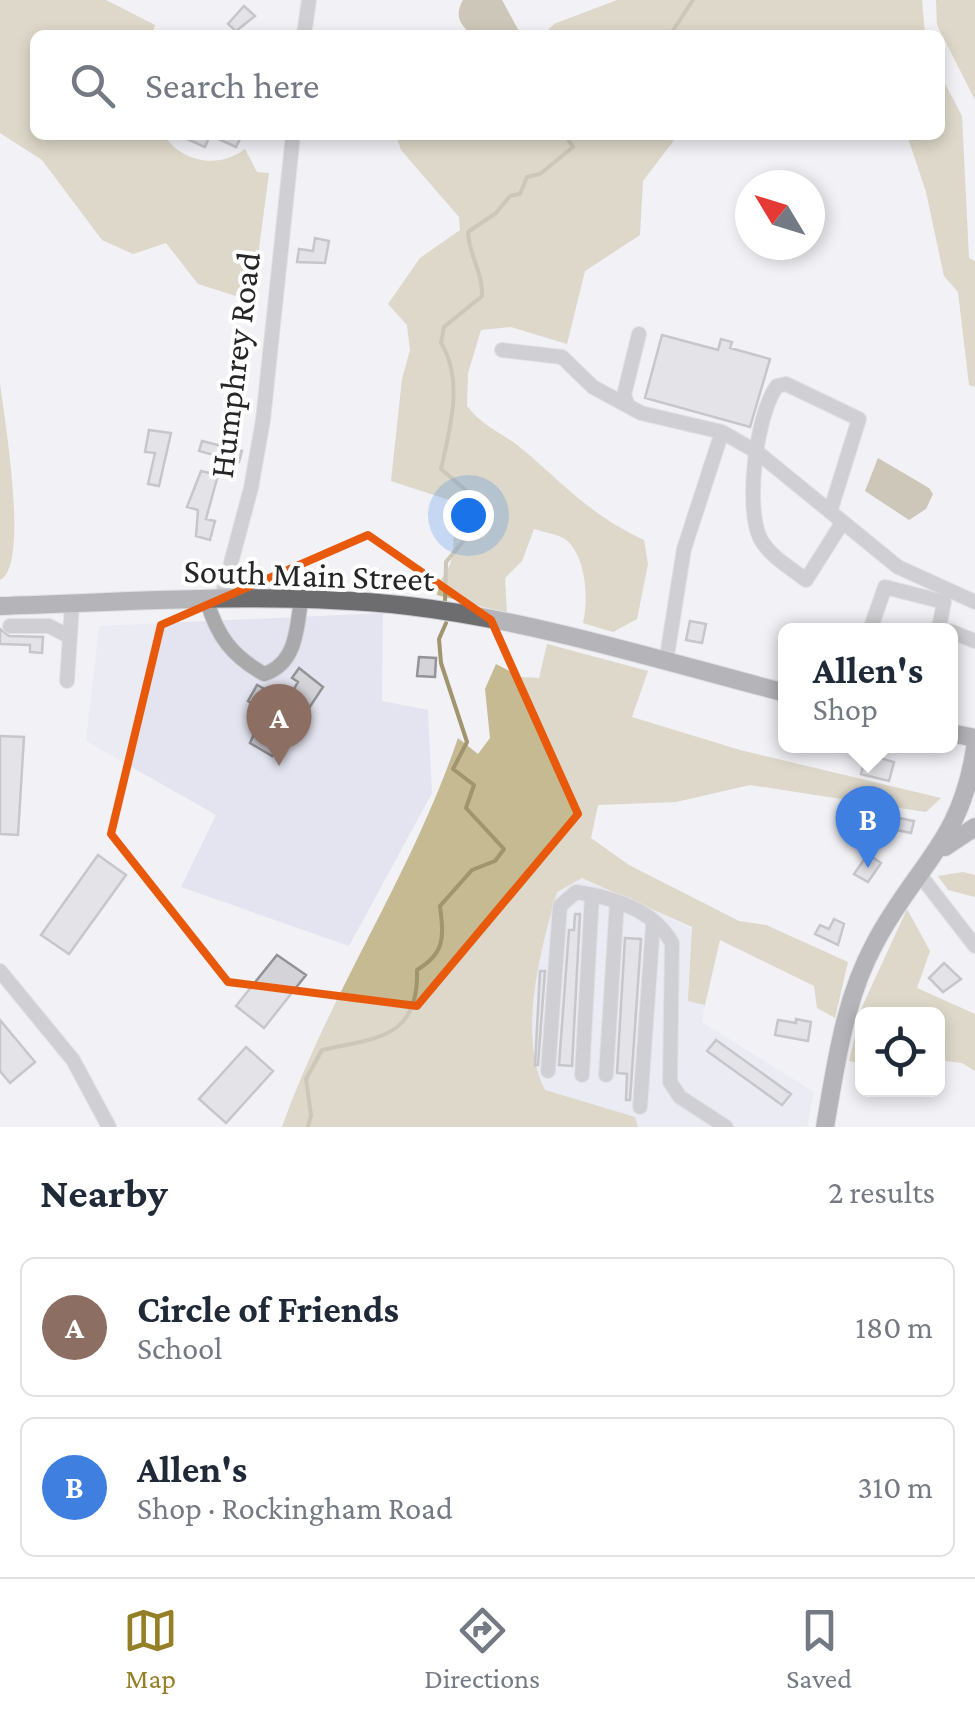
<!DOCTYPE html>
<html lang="en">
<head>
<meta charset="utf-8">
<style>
	body { margin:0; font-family:"Crimson Pro",serif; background:#f2f2f3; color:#1f2937 }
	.controls { position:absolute; right:30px; bottom:30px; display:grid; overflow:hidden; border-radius:15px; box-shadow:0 5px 15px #0003 }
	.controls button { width:90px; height:90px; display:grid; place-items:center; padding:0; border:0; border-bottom:2px solid #e0e1e3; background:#fff; color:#1f2937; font:50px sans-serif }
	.compass { position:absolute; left:735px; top:170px; width:90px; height:90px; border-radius:50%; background:#fff; box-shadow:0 5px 15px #0003; rotate:308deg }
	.you { position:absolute; left:468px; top:515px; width:35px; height:35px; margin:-25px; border:8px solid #fff; border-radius:50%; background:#1a73e8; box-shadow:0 0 0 15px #1a73e833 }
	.badge { display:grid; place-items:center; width:65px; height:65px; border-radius:50%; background:#947f26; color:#fff; font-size:32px; font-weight:700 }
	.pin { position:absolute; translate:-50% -82px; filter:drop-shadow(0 2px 5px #0008) }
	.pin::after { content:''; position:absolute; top:52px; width:35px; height:30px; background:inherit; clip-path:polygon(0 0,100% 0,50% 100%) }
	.popup { position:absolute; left:778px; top:623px; width:180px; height:130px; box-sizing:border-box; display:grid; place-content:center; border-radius:15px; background:#fff; filter:drop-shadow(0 2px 8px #0005); font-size:32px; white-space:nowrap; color:#747a83 }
	.popup b { font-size:38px; color:#1f2937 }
	.popup::after { content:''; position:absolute; left:50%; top:100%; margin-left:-20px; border:20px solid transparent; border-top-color:#fff }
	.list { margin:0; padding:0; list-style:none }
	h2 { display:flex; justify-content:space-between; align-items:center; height:130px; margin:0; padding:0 40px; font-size:42px }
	h2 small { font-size:32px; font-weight:400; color:#747a83 }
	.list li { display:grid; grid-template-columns:65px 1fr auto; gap:30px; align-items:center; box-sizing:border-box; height:140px; margin:0 20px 20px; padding:0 20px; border:2px solid #e0e1e3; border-radius:15px }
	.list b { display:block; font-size:38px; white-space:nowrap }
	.list p { margin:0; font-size:32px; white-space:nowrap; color:#747a83 }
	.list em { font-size:32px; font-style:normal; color:#747a83 }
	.icon { flex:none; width:55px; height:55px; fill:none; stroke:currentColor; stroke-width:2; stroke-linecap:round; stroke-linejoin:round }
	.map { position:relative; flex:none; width:975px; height:1127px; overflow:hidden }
	.search { position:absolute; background:#fff; box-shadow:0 5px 15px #0003; left:30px; right:30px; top:30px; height:110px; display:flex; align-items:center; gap:25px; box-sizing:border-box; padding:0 35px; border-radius:15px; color:#747a83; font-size:38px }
	.sheet { height:450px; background:#fff }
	nav { display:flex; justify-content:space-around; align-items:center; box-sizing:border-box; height:140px; border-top:2px solid #e0e1e3; background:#fff; font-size:28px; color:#747a83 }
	nav a { display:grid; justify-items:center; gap:5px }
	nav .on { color:#947f26 }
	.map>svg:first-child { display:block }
	.built { fill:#e4e4f0 }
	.forest { fill:#c5ba92 }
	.water { fill:#a0956e }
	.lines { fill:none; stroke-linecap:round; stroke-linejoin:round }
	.stream { stroke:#a0956e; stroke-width:4 }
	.building { fill:#d3d3d8; stroke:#939398; stroke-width:2.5 }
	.minor-casing { stroke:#ccccd1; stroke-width:16 }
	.major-casing { stroke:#ccccd1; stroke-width:20 }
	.minor { stroke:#a9a9ab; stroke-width:14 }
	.major { stroke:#6d6d70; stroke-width:18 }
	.marked { fill:none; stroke:#e8590c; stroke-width:8; stroke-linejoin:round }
	.labels { text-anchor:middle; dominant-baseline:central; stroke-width:8; stroke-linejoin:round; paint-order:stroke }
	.street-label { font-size:35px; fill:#262628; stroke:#fff }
</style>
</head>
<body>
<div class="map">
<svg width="975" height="1127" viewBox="0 0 975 1127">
	<rect width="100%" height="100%" fill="#f1f1f6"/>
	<path class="built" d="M383,613L382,701L428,710L432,793L349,946L181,887L216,815L86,741L99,626Z
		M527,845L716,942L702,1022L814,1092L807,1127H606L438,1046Z"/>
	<path class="forest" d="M0,0H106L155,25L152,35H35V135H164C182,163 219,169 245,149L257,172L269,173L252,301L198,284L166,243L133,254L102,240L42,160L0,133Z
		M617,0H922L925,35H543L554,24Z
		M936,0H975V100L937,25Z
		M940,74L962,116L969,258L975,261V387L969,385L958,292L944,276L926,192L907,135H940Z
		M396,135H678L643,181L640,235L585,271L567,344L511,327L481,330L468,373L467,406C483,427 501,432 521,448C565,485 590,515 644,540L648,564L637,619L613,632L583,623C589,598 586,555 565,539C557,534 543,532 534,529L522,561L505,578L507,613L437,595L439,581C460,563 452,526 452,501L391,481L402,379L410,350L407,325L388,304L420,258L460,230L459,217L401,150Z
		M0,383C4,417 30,566 0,580Z
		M547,644L648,671L632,717L740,750L941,798L926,812L750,785L676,802L598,805L591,838L629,865L739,921L766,925L848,962L835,1018L817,1008L814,986L720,940L705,1005L688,1001L692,927L582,878L557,892C541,948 517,1036 545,1090L635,1117L638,1127H282C330,992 412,874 458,738L478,754L490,738L485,689L496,664L521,677L539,678Z
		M963,872L975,875V897L948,890L938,876Z
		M907,909L930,951L917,988L975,1014V1071L962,1063L938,1060V1014H862V1064L849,1061L862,1007Z"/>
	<path class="water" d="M463,0H502L521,35H471C460,23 454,16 463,0Z
		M878,458L929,488L933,494L926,509L909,520L865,491Z"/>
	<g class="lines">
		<path class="stream" d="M670,35L693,0
			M445,602L446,562L484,516L468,492L441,469C450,429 464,380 441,343L444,327L482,296C483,272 469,256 468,232L496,213L510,196L520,194L527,177L540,174L573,147L565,135
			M308,1127L311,1115L306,1079L322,1050C376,1038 419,1039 417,970C445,953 444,938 440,906L472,870L495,861L504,849L466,808L474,785L453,769L467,742L441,663L439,639L446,623"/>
	</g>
	<path class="building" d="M244,6L255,16L236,31L228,24Z
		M178,135H242L236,147L210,135L205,147Z
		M315,238L329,241L325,263L297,262L299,249L313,251Z
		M662,335L718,350L721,339L732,342L730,348L770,359L750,427L645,398Z
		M149,430L171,433L159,486L148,484L155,453L145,452Z
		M202,441L242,451L239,462L199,451Z
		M201,471L218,475L206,519L215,521L210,540L196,536L198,510L187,507Z
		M690,621L706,624L702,643L686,640Z
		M0,629L9,636L43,637L42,653L30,652V645L0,644Z
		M419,657L436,658L435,677L417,676Z
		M299,668L323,687L309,708L299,702L272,756L250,743L264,711L248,701L257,685L287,701L298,682L292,678Z
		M0,736L24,737L18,835L0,834Z
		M866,754L894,762L889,781L861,774Z
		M889,816L914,821L911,833L886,828Z
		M868,854L881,863L868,882L854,874Z
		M98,855L126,875L69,954L41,935Z
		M575,914H580L572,1066L559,1065L569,930H574Z
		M834,919L844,924L838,945L815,934L820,925L829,929Z
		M625,938L641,939L630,1100H626L627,1074L617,1073Z
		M277,955L306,975L264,1028L236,1006Z
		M944,963L961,979L943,992L929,978Z
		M540,971H545L538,1065H535Z
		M796,1019L811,1022L808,1041L775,1035L778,1020L796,1023Z
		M0,1020L35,1062L10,1083L0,1071Z
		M716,1040L791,1094L782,1105L707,1051Z
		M246,1047L273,1071L226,1123L199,1099Z"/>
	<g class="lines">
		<defs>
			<path id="minor" d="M304,35L309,0
				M639,334L624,395L628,406L641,413L722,432L757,452L898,567L975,602
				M502,350L562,357L593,387L628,406
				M830,512L859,419L786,384L777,386C756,415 745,506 760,538C769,556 791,568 806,580L842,523
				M221,600L251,488L263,420L293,135
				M207,601C217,636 232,656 264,674C296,664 297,629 301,599
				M10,626H49L70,637
				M870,630L885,587L944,602L939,628
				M950,631L975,641
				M666,662L684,549L722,432
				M67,681L72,604
				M920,875L975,946
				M0,971L73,1060L109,1127
				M548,1071L560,906L576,892C611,897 654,910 672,943L670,1082L680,1097L726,1127
				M582,1075L592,895
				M606,1075L617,901
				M640,1107L653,925"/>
			<path id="major" d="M0,606C135,602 274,591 409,606C536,621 662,661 786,693
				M950,733L975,738
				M945,847L975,827
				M825,1127C836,1064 844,1000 875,943C916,865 961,843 975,748"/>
		</defs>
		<use href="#minor" class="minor-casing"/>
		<use href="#major" class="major-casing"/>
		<use href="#minor" class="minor"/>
		<use href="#major" class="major"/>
	</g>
	<path d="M0 0H975V1127H0ZM368,535L491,620L578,814L417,1006L228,982L111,834L161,625Z" fill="#f1f1f6" fill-opacity=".55" fill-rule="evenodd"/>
	<path class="marked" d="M368,535L491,620L578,814L417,1006L228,982L111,834L161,625Z"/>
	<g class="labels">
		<g class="street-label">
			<text transform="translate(235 365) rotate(-83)">Humphrey Road</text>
			<text transform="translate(309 575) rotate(2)">South Main Street</text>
		</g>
	</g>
</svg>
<div class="controls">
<button><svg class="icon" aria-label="locate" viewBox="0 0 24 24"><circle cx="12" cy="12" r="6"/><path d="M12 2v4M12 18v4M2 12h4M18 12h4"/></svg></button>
</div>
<svg class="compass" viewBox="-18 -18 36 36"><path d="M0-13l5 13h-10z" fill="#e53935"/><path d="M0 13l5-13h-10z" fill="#747a83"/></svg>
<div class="you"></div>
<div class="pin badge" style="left:279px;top:766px;background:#8d6e63">A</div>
<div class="pin badge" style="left:868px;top:868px;background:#3f7fe0">B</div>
<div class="popup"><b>Allen's</b>Shop</div>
<div class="search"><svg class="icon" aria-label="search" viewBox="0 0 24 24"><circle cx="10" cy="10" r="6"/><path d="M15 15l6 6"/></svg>Search here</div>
</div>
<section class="sheet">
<h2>Nearby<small>2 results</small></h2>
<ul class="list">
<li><span class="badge" style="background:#8d6e63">A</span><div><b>Circle of Friends</b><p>School</p></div><em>180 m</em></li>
<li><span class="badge" style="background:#3f7fe0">B</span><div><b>Allen's</b><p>Shop · Rockingham Road</p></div><em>310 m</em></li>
</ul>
</section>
<nav>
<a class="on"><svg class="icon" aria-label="map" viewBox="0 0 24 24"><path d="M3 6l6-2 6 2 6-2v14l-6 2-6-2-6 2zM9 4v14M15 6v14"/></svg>Map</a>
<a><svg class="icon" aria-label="directions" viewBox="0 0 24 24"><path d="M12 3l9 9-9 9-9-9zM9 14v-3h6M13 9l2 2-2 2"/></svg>Directions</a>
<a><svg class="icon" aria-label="saved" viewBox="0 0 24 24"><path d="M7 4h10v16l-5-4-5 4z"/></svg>Saved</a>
</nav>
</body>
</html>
